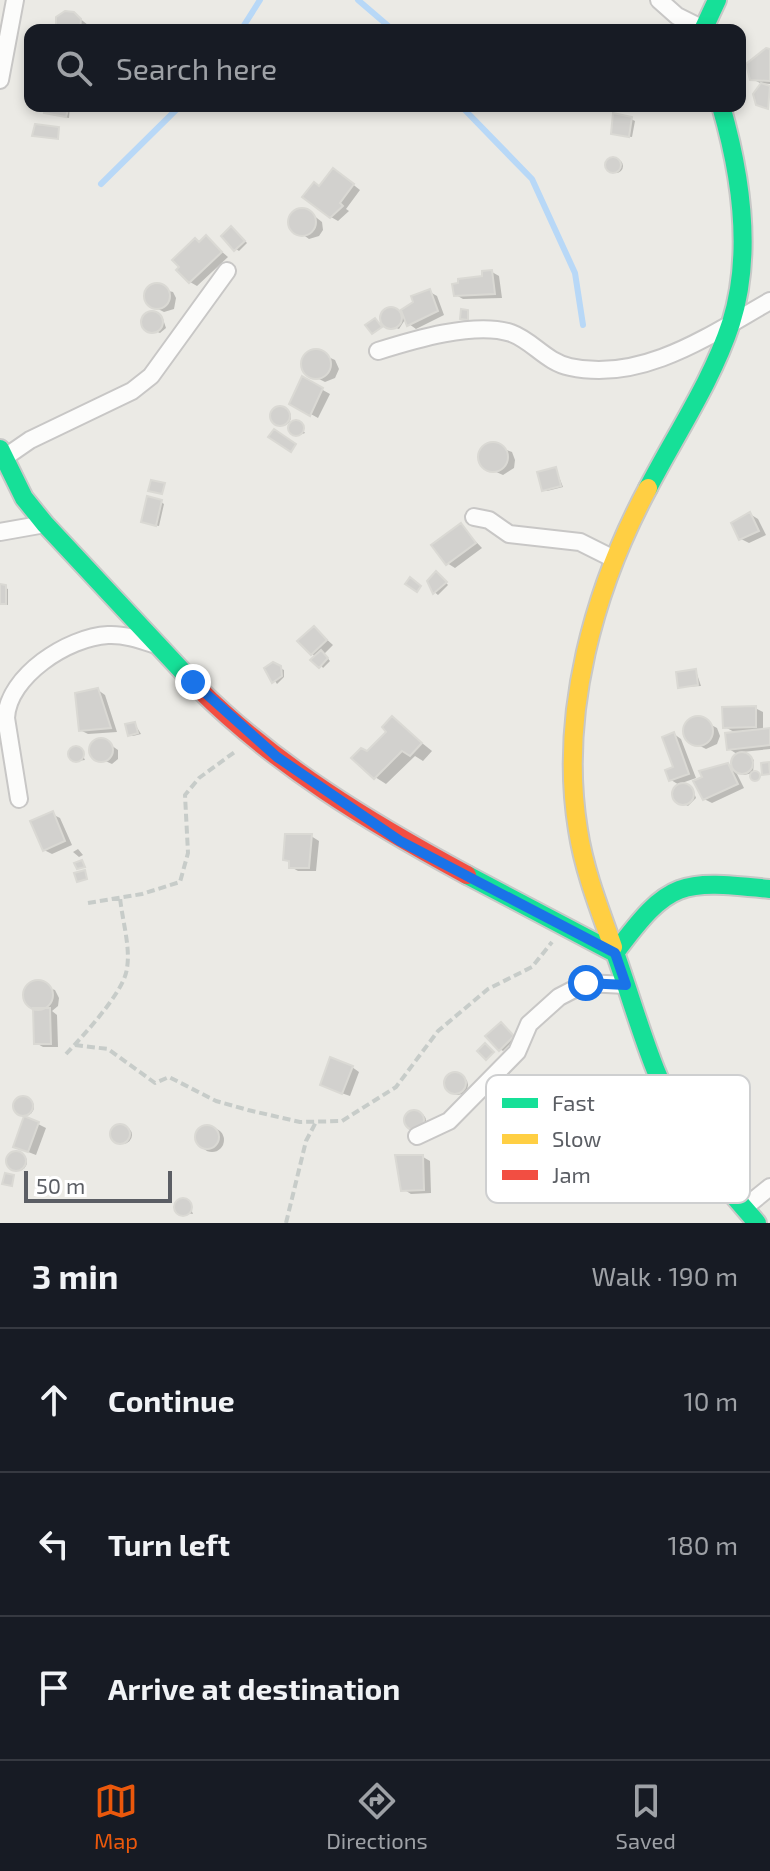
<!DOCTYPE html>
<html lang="en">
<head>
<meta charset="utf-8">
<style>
	body { margin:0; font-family:"Exo 2",sans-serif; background:#20242c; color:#f1f3f6 }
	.scale { position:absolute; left:24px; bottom:20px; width:148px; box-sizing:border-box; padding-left:8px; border:4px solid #5b5e64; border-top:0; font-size:22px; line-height:28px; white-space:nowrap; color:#5b5e64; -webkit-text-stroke:6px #fff; paint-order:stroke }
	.stop { position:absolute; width:24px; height:24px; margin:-18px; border:6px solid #1a73e8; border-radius:50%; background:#fff }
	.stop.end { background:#1a73e8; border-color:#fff; box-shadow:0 2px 8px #0008 }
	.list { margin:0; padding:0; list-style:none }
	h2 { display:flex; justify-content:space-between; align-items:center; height:104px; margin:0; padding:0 32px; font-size:34px }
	h2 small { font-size:26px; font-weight:400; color:#9ea1a6 }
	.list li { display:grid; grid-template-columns:52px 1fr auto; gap:24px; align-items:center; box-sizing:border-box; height:144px; padding:0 32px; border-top:2px solid #363941 }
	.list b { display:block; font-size:30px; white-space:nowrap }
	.list em { font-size:26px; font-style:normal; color:#9ea1a6 }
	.icon { flex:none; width:44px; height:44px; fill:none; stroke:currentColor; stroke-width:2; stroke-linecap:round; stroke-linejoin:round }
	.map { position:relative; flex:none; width:770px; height:1223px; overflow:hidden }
	.search { position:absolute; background:#171b24; box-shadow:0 4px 12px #0003; left:24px; right:24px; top:24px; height:88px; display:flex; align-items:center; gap:20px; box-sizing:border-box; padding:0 28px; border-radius:16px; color:#9ea1a6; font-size:30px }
	.sheet { height:536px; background:#171b24 }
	nav { display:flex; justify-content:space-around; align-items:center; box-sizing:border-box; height:112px; border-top:2px solid #363941; background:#171b24; font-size:22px; color:#9ea1a6 }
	nav a { display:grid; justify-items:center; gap:4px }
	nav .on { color:#ea580c }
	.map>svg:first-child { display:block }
	.shadow { fill:#0003 }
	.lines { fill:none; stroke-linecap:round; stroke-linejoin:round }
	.stream { stroke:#b8d8f7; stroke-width:6 }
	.building { fill:#d2d1ce; stroke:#dad9d4; stroke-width:2 }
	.street-casing { stroke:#c8c7c6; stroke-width:20 }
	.fast-casing { stroke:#c8c8c7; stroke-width:22 }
	.slow-casing { stroke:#c8c8c7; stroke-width:22 }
	.jam-casing { stroke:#c8c8c7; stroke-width:22 }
	.path { stroke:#c7ccc9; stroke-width:4; stroke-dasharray:8 4; stroke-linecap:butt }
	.street { stroke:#fcfcfb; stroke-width:16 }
	.fast { stroke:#16e098; stroke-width:18 }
	.slow { stroke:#ffcf43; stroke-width:18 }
	.jam { stroke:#f24e42; stroke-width:18 }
	.route { stroke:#1a73e8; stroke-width:10 }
	.key { fill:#fff; stroke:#cecfd0; stroke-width:2 }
	.key-label { font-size:22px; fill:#5b5e64 }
</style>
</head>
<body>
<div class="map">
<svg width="770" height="1223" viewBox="0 0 770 1223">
	<rect width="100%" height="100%" fill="#ebeae5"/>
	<path class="shadow" d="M74,14L88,25V30L58,28Z
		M770,51V84L760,83L752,79Z
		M48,106H70L69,118L50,114Z
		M631,119L635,121L632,137L616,135Z
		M609 166a7 7 0 1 1 14 0a7 7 0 1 1-14 0Z
		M341,175L360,190L346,209L349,211L338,221L331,217L320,188Z
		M308,211L322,222L323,230L319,236L309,239L291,226L290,218L295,212Z
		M235,230L247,243L239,251L236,249Z
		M206,238L228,257L197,286L190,282L201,243Z
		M492,272L499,276L502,298L463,299L456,295Z
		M151,287L173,292L176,298L174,309L164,312L156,308L147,296Z
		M430,292L437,296L444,315L416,329L409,324Z
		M391,309L406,318L399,329L383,323L382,316Z
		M145,315L163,319L166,328L160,333L146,327Z
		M315,351L335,360L339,369L335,378L325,382L307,373L302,363L306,354Z
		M303,379L330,394L318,418L291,403Z
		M273 417a9 9 0 1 1 18 0a9 9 0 1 1-18 0Z
		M298,423L305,433L297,436L291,425Z
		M490,444L512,452L515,460L514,468L503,475L487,468L480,456Z
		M556,469L563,487L547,491L544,489Z
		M161,502L164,504L159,526L146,523Z
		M750,514L758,519L766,535L749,543L741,539Z
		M461,526L482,548L455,568L447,563Z
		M440,576L448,585L438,595L432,590Z
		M0,586L8,589V605L0,604Z
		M314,628L333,645L324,654L330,661L323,668L312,653Z
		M273,665L284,670V677L277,684L267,669Z
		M696,671L701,686L680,687Z
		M98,690L105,695L117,732L88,734L80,730Z
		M755,708L763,712V730H770V749L742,752L754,760L753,773L744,775L735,770L744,788L712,803L704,799L727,765L735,769L733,764L737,754L729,749L736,733L725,727Z
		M392,719L432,751L423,761L415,756L386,784L375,777L367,753L388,732Z
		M700,719L717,728L720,736L717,744L706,749L690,741L686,735L688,723Z
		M135,724L141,734L133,736L129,735Z
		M674,734L681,739L696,778L679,784L693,790L696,798L688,806L676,800L674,795L681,786L671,780L676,768Z
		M105,741L118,750V759L112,764L92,755V745Z
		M80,750L85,760L77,761L73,751Z
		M52,814L60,818L72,845L52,854L44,850Z
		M311,836L319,841L316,871H298L291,867Z
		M78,849L83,855L79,857L73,852Z
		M34,983L55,990L59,998L58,1006L52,1011L57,1015L58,1047H43L36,1043L35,1008L26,998L28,987Z
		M504,1026L516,1038L503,1051L500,1049Z
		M352,1067L359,1072L350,1096L330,1089Z
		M448 1085a10 10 0 1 1 20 0a10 10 0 1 1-20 0Z
		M16 1107a9 9 0 1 1 18 0a9 9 0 1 1-18 0Z
		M408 1121a9 9 0 1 1 18 0a9 9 0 1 1-18 0Z
		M38,1124L46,1128L36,1155L23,1150Z
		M114 1135a9 9 0 1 1 18 0a9 9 0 1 1-18 0Z
		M200 1140a12 12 0 1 1 24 0a12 12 0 1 1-24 0Z
		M9 1162a9 9 0 1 1 18 0a9 9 0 1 1-18 0Z
		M423,1157L430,1161L431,1193L411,1194L403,1189Z
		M188,1202L193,1214L178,1212V1203Z"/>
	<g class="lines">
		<path class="stream" d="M358,0L393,30
			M241,30L260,0
			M461,106L532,179L575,273L583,325
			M101,184L180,106"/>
	</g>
	<path class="building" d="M65,11L74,12L81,19L80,30L56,29V17Z
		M766,48L770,49V81L750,80L746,64Z
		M761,83L770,86L768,109L756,105L753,94Z
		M46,106H69L66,117L44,113Z
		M613,113L632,117L629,137L611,134Z
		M35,124L59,127L58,139L32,136Z
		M605 165a8 8 0 1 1 16 0a8 8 0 1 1-16 0Z
		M333,168L354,184L340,203L343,206L330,218L302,197L314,182L319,186Z
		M288 222a14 14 0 1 1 28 0a14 14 0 1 1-28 0Z
		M231,226L245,241L234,251L221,236Z
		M206,235L222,252L189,283L176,270L179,267L172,260L195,238L199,242Z
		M492,270L495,294L454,296L452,284L458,283V279L482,276V271Z
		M144 296a13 13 0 1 1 26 0a13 13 0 1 1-26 0Z
		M430,289L438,311L407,326L401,310L413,302L411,296Z
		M380 318a11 11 0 1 1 22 0a11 11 0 1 1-22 0Z
		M461,309L468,310V320L460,319Z
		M141 322a11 11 0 1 1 22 0a11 11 0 1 1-22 0Z
		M375,318L382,327L372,334L365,325Z
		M301 364a15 15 0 1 1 30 0a15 15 0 1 1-30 0Z
		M302,376L323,388L310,416L289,404Z
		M270 416a10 10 0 1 1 20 0a10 10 0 1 1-20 0Z
		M288 428a8 8 0 1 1 16 0a8 8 0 1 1-16 0Z
		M274,429L296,444L291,452L268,437Z
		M478 457a15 15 0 1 1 30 0a15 15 0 1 1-30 0Z
		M556,467L561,486L542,491L537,472Z
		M151,480L165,483L162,494L148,491Z
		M147,496L162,500L156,526L141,522Z
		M750,512L759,531L739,540L731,523Z
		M461,523L476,543L446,565L431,545Z
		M436,571L447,582L433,594L427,581Z
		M410,577L421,586L417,592L405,584Z
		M0,584L6,585V604H0Z
		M314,626L327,640L311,655L297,641Z
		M321,650L328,658L319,668L310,660Z
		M273,662L281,666L282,676L272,683L264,668Z
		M696,669L698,685L678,688L676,672Z
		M98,688L111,728L79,731L75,693Z
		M756,706V727L723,728L722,707Z
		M392,716L422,743L410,756L402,751L374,779L351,758L361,748L367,751L386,732L382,727Z
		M683 731a15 15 0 1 1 30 0a15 15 0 1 1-30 0Z
		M135,722L138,733L128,736L125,724Z
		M770,728V745L727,750L725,733Z
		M674,732L689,774L669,781L665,770L673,767L662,737Z
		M89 750a12 12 0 1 1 24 0a12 12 0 1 1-24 0Z
		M68 754a8 8 0 1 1 16 0a8 8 0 1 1-16 0Z
		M731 763a11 11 0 1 1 22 0a11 11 0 1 1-22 0Z
		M769,762L770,774L762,775L761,763Z
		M728,763L738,784L703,800L693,781L702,777L699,771Z
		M750 776a5 5 0 1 1 10 0a5 5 0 1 1-10 0Z
		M672 794a11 11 0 1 1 22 0a11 11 0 1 1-22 0Z
		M53,811L65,841L43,851L30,821Z
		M285,834H312L309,868H289V861L283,860Z
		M82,860L85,867L77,869L74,863Z
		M85,870L87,879L77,882L74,873Z
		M23 995a15 15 0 1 1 30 0a15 15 0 1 1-30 0Z
		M33,1008H50L51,1044H34Z
		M501,1022L514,1036L499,1051L485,1036Z
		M485,1043L494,1052L486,1060L477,1051Z
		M330,1057L353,1066L342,1094L320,1085Z
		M444 1083a11 11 0 1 1 22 0a11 11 0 1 1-22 0Z
		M13 1106a10 10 0 1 1 20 0a10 10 0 1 1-20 0Z
		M404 1120a10 10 0 1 1 20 0a10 10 0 1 1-20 0Z
		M24,1116L39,1122L28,1152L13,1147Z
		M110 1134a10 10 0 1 1 20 0a10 10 0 1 1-20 0Z
		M195 1137a12 12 0 1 1 24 0a12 12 0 1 1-24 0Z
		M6 1161a10 10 0 1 1 20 0a10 10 0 1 1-20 0Z
		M395,1155H423L424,1190L401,1191Z
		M5,1173L14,1175L12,1186L2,1184Z
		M174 1207a9 9 0 1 1 18 0a9 9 0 1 1-18 0Z"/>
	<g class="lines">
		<defs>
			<path id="street" d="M659,0L677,16L703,29
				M0,80L15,0
				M378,351C413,340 475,321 511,333C533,341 546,362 570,367C642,383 710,335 770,301
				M4,458L30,440L132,391L151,376L227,271
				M474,517L489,520L509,534L580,542L614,559
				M0,532L45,524
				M19,799L6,718C8,676 68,637 108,635C124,634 141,640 156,645
				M417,1136L449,1121L517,1052L529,1024L559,997L586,983L626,985
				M744,1208L770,1187"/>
			<path id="fast" d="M703,30L717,0
				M0,449L24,498L45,524L198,688
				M648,488C676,434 712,381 731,323C753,253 741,175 721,106
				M467,875L615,953C670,879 680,880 770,889
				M613,947C636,1010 652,1078 688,1136C708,1167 733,1195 757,1223"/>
			<path id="slow" d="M613,947C599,908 584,870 578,830C559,714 594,589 648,488"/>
			<path id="jam" d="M198,688C276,766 371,823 467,875"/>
		</defs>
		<use href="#street" class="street-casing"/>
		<use href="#fast" class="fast-casing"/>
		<use href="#slow" class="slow-casing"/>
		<use href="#jam" class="jam-casing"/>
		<path class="path" d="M88,903L142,894L180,882L188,853L185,795L199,778L236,751
			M75,1045L108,1049L155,1083L169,1077L216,1101L248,1110L300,1122L342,1121L396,1087L438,1031L488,989L532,967L552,942
			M66,1054C83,1036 120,996 126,973C132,950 122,921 120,897
			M286,1223L306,1141L316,1122"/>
		<use href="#street" class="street"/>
		<use href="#fast" class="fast"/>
		<use href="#slow" class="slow"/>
		<use href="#jam" class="jam"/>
	</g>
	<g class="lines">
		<path class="route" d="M193,682L277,757L400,841L615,953L626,985L586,983"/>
	</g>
	<rect x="486" y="1075" width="264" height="128" rx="12" class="key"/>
	<rect x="502" y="1098" width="36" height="10" fill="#16e098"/>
	<rect x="502" y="1134" width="36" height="10" fill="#ffcf43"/>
	<rect x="502" y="1170" width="36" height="10" fill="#f24e42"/>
	<g class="key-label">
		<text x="552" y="1111">Fast</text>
		<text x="552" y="1147">Slow</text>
		<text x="552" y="1183">Jam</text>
	</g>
</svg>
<div class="scale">50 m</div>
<div class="stop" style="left:586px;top:983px"></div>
<div class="stop end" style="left:193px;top:682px"></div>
<div class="search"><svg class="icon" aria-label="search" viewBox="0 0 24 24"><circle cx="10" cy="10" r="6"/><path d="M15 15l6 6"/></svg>Search here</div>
</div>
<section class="sheet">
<h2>3 min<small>Walk · 190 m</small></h2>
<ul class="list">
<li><svg class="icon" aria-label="ahead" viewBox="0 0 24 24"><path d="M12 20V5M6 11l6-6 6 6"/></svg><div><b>Continue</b></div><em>10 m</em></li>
<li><svg class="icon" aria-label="left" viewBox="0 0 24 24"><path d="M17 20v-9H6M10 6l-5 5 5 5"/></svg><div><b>Turn left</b></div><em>180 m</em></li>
<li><svg class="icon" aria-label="arrive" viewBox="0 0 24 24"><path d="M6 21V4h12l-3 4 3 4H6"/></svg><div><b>Arrive at destination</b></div></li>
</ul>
</section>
<nav>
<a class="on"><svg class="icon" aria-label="map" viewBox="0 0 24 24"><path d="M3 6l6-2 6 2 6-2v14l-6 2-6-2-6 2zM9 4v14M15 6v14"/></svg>Map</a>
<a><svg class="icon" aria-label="directions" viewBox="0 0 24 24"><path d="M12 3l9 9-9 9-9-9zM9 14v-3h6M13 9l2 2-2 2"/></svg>Directions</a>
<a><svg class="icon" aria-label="saved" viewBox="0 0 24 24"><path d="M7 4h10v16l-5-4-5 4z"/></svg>Saved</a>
</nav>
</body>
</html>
